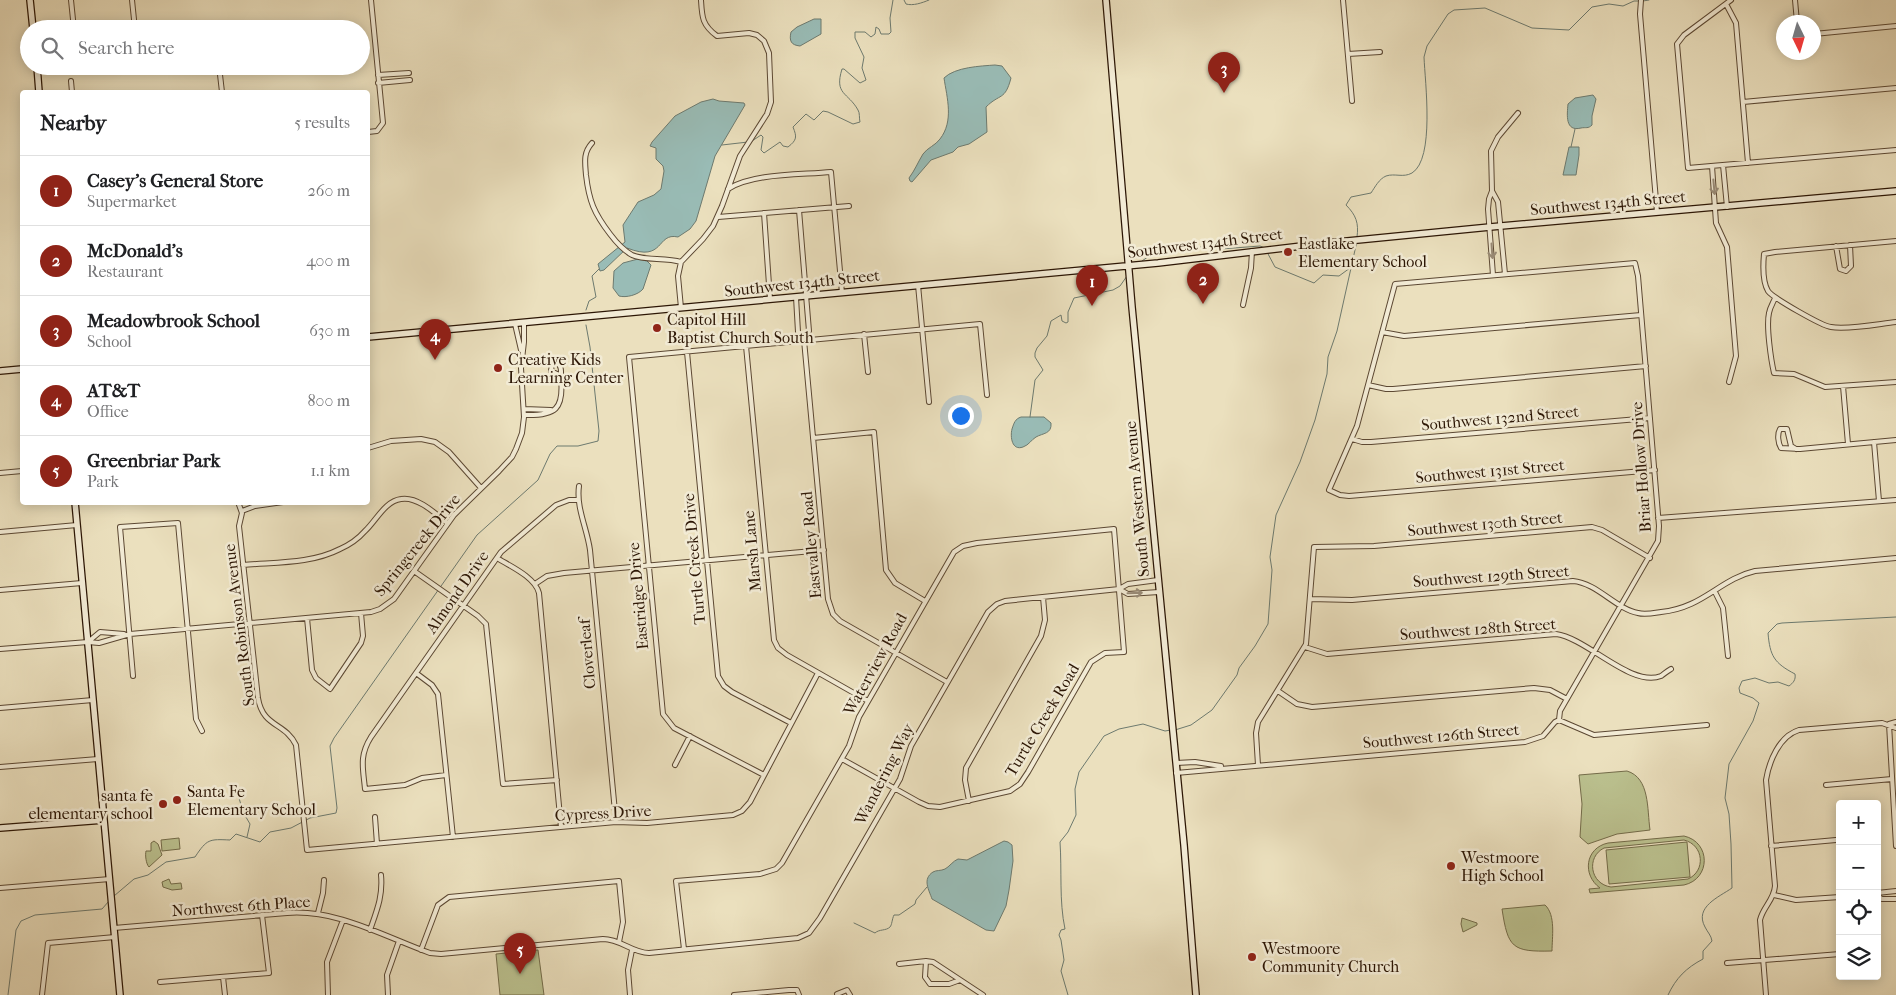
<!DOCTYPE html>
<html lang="en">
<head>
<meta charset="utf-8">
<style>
	body { margin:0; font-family:"IM FELL French Canon",serif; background:#f6f6f6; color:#202124 }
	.controls { position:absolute; right:15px; bottom:15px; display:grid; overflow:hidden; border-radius:5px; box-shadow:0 2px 12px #0003 }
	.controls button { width:45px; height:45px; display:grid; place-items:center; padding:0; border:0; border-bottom:1px solid #e0e0e0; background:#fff; color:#202124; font:25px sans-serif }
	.compass { position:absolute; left:1776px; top:15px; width:45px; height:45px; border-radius:50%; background:#fff; box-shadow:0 2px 12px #0003; rotate:175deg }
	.you { position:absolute; left:960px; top:415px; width:18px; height:18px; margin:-12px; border:4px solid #fff; border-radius:50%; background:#1a73e8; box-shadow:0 0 0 8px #1a73e833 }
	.badge { display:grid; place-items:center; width:32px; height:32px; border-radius:50%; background:#8f2418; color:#fff; font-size:16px; font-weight:700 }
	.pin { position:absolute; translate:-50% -41px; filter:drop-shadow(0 1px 2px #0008) }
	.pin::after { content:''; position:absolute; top:26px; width:18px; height:15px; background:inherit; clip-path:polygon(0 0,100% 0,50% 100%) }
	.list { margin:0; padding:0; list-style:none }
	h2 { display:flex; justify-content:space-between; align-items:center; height:65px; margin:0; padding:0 20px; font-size:21px }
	h2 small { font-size:16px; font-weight:400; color:#757577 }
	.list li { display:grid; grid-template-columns:32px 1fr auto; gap:15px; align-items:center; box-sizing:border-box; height:70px; padding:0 20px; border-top:1px solid #e0e0e0 }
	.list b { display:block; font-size:19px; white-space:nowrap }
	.list p { margin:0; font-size:16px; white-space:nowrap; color:#757577 }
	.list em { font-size:16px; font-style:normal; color:#757577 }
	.icon { flex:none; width:28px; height:28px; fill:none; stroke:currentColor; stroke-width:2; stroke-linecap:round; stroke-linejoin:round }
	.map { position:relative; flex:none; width:1896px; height:995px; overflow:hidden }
	.search { position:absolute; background:#fff; box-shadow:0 2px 12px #0003; left:20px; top:20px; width:350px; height:55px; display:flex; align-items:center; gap:12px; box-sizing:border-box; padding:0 18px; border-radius:28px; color:#757577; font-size:19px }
	.panel { position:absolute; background:#fff; box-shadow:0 2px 12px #0003; left:20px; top:90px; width:350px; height:415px; border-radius:5px }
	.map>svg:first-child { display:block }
	.green { fill:#bbc18f; stroke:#746c4a; fill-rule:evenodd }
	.water { fill:#99bcb6; stroke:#6d7a6f }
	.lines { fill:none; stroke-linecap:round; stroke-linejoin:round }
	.stream { stroke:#6d7a6f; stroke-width:1 }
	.street-casing { stroke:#5c4833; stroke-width:6 }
	.secondary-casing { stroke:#2c1605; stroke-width:8 }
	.street { stroke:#f2ebd5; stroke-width:4 }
	.secondary { stroke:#f2ebd5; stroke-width:5.5 }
	.oneway { stroke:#998b77 }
	.poi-dot { fill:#8f2418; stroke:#f2ebd5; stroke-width:2 }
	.labels { text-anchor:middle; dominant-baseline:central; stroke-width:5; stroke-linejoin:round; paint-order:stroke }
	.street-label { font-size:16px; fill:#2c1605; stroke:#f2ebd5 }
	.poi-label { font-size:16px; fill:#2c1605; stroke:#f2ebd5; text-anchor:start }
</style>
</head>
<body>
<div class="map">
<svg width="1896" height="995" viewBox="0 0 1896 995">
	<rect width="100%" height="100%" fill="#ebe0be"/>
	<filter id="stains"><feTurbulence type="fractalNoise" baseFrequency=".004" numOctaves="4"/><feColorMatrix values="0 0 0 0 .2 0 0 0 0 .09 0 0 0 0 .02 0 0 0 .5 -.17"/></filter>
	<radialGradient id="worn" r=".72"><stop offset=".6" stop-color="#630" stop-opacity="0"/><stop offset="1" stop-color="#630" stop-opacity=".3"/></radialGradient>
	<path class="green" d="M1627,771C1650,778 1647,809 1650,830L1617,834L1588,844L1580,837L1582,804L1579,775Z
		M1684,836C1711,842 1711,879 1684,885L1590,893L1589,889L1600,888C1582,875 1585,848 1608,843ZM1684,840C1704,845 1706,871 1688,879L1611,887C1590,884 1586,857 1604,848Z
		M179,838L180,849L162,851L161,840Z
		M154,841L158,844L162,855L149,867C146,864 145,855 146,851H151V843Z
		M1687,842L1690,877L1609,884L1606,850Z
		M169,879L171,884L181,883L182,889L172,890L163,887L162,882Z
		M1545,905C1556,915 1552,938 1552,951C1512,952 1508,948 1502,909Z
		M1462,918L1477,923V925L1463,932L1461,924Z
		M538,950L544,995H500L496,954Z"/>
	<path class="water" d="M814,19H821V34L800,46C791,45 789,41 791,32L797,27Z
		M995,65L1002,66L1011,78C1005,101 1000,93 986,107L987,132L969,144L958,147L953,152L931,160L912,182L910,181L909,178C915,170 918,162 923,154C927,148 936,145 940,139C954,121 947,98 944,78C955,67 981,66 995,65Z
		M1593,95L1596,99L1592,116V125C1588,129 1586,127 1581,128C1565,132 1567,115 1568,104L1575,98Z
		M713,99L719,101L744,103L745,105L715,156L696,221L690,229L678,237C656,232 665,263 627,248L604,270L600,271L598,264L625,242L623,225L638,202L654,195L661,189L664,171L663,166L656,159V148L650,146L652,142L675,116L701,102Z
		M1569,147H1579V155L1576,175H1563Z
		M638,259L646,260L651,265L643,289C638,295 626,298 619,296L613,288L614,271L623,263Z
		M1021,417H1044L1051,423C1052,434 1043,433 1036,437C1031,440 1029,445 1023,447C1012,451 1010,437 1012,429C1014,423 1015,419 1021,417Z
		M1004,841L1008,842L1012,845L1013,861L1009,890L1006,906L994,931L986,930L932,899C929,890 922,879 933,872C936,870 941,871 945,869C949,867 953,861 958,859L967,860Z"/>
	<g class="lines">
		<path class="stream" d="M904,0L906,4C913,6 922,3 929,0
			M1643,1L1649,0
			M752,141L761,135L763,137L761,150L764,153L780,142L783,146L788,147C797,140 797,137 793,127L806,114L814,120L823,111L828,112L853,124L860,122C859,118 860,113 858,110C848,92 834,95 842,69H844L860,83L866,80L862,68L864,57L855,38V32H865L871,37L875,34L876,27L879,29L881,34H889L891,32L890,18L893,0
			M722,145L748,142
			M1571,147L1575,129
			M1357,237C1359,223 1356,215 1346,205L1351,197L1371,193C1375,187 1379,179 1386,176C1395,173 1403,178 1412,173C1435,159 1425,82 1424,57L1427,46L1448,14L1454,10L1485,8L1532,28L1569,30L1592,7L1609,4L1623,6L1634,1H1639
			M1267,252L1275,267L1314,283L1323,275L1339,276L1350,268
			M1142,261L1152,254L1200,247L1221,249L1260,246L1265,248
			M586,310L589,301L596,297L592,276L599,269
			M1030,417L1035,380L1043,370L1035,357V353L1037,348L1047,336L1051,321L1061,315L1062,321L1066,323L1068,322V312L1074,298L1113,290L1120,286L1127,276
			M1175,730L1191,725L1212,710L1237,675L1239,668L1255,646L1268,624L1272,570L1270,557L1276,515L1300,462L1315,420L1327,374L1328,357L1337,331L1357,241
			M239,798L243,812L250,824L247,837
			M114,896L134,879L148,875L166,862L195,857C207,839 209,839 230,840L236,834L260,842L270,832L291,828L310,818L336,813L337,808L330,746L334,738L477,535L538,480L550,454L557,446H578L598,441L599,431L590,347L586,325
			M854,923L875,933C879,929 886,931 890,927C892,925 892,919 894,915H899L915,904L916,900L927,887
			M8,995L16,930L21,921L35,915L102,909L109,901
			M1068,995L1061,971L1064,960L1061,940L1059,935L1061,930L1065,929C1059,901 1062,871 1060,842L1068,832L1076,815L1075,789L1079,772L1104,736L1119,729L1143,724L1165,731L1171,730
			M1668,995C1676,978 1686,968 1703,959V951L1712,941C1711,935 1708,933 1705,927C1694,907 1719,897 1732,888L1731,844L1729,814L1725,798L1729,764L1753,721L1759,703L1753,698L1740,693L1739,688L1742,681L1755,678L1769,683L1778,682L1789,686C1793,683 1796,680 1795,674C1774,663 1770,656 1768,633L1777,624L1782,623L1896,617"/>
		<defs>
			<path id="street" d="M71,0L74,29
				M132,0L135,29
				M1343,0L1352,101
				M1641,0L1640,14L1657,212
				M1731,0L1684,35L1677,44L1688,168L1896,150
				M1795,0L1797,22
				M1726,4L1736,23L1748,163
				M1814,34L1896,26
				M1348,54L1380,52
				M219,66L222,92
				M378,75L409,73
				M71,81L72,92
				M378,83L410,80
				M1743,102L1896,88
				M368,132L377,131L383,123L371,0
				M592,143C583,153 585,162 586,175C589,201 594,213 610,234C616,242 623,250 632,255C644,261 666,257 681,262
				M1723,165L1727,207
				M1712,166L1716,223L1727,247L1736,356L1729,382
				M728,189C753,173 801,175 831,172L842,293
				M1492,191L1498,202L1505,274
				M799,210L809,331L804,340
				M764,213L770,299
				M718,217L849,206
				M1896,241L1775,252L1764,254C1763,265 1762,281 1768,291C1773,298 1822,326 1831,327C1848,330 1878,324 1896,322
				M1836,246L1840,269L1846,271L1851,266L1850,245
				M1493,275L1488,209L1489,199L1492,191L1491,151L1498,137L1518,113
				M918,285L929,402
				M796,297L798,332L804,340L828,599L833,614L840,621L947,682
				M1775,298C1773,303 1770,307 1769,313C1766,326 1771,360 1774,373L1794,374L1825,387L1896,382
				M1243,305L1251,268L1252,251
				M681,308L678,276L681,262L703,239L713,226L722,206L740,156L767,114L771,102L769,53L764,41L757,35L749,33L717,36C702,25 702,17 701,0
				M515,324L521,350
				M1382,332L1404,336L1641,315
				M864,334L868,372
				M746,346L774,640L778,648L787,655L868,701
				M687,352L718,676L724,686L732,692L791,723
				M1368,385L1386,389H1393L1646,366
				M1843,386L1848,444
				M524,409L551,410
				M524,415C556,416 564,409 561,378C561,371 562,367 557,363L552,364L551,371L561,376
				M813,438L874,432L886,570L895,583L925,601
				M1352,439L1362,442H1371L1650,418
				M1874,442L1879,501
				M368,448L391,441L421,439L435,442L449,452L481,488
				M1796,449L1791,446L1787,429H1780C1777,434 1778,443 1781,448L1800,449L1896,440
				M0,473L22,471
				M579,486C576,508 587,528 590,550L616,822
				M238,502L242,513L239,526L258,698C263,728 285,722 296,745L307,850L616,822L647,823L733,815L742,811L750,802L818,673
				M242,511L255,506L283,502
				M1658,518L1896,500
				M0,532L77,525
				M497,558C510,566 535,577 539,593L561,827
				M243,565C275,562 311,564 340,549C349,545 358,539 365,531C376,521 385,501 401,499C417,496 435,513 447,523
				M414,571L478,616L486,624L503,784L557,780
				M1158,580L1128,584L1119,589L1128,594L1159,592
				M535,584L547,576L564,573L824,550
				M0,590L82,583
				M1715,592L1723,608L1728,656
				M1310,599L1352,600L1573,581C1597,583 1616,609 1638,613C1645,615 1654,613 1661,612C1703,608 1720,579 1755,571L1896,558
				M307,618L312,670L316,678L330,689L361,643L363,636L361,613
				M88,642L100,632L124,634
				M1305,647L1327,654L1556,634C1587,638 1631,688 1661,676C1664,674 1667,671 1671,669
				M0,649L88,642L99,643L130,634L371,612L380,609L394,599L454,515L499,471L512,457L516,449L522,433L524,417L521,368L524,342V323
				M416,673L432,685L438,694L453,837
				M133,676L120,527L178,523L196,719L202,731
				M1278,691L1297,704L1312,707L1534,688L1550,690L1567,699
				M0,708L93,700
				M1559,720L1560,711L1658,541L1659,526L1638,276L1635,263L1395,284L1357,426L1329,490L1340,495L1349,496L1655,470
				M1889,724L1896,846
				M1889,724L1896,722
				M1176,763L1195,762L1221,766
				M675,765L690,736
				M1258,765L1256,733L1258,722L1306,644L1314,547L1374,546L1592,527L1602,530L1650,558
				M0,767L98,759
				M1176,773L1525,742L1543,736L1555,722L1559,720L1594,735L1707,725
				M446,775L422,778L405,785L365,789C363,768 359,756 371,737L501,552L556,505L569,500H578
				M764,775L674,728L663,714L629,357L980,324L987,395
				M1826,785L1892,779
				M969,801L965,780L966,768L1041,636L1045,620L1043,597
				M375,817L377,844
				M1771,846L1836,840
				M0,888L110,879
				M1877,893L1896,891
				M1774,895L1796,900L1840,897
				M1877,896L1882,899H1896
				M318,913L323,893L324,880
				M114,928L287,913C337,909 383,936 430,953L441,954L603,939C621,939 632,953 649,953L798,938L809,933L820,918L900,779L911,746L988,612L997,604L1005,601L1119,589
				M370,930C377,910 383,896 381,875
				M684,949L676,881L760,874L776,869L782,863L849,746L859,717L954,552L963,546L977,543L1114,529L1124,652L1105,653L1091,662L1028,772L1020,784L1010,791L940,807L928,806L919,802L842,759
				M421,950L438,905L449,897L619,881L623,922L619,942
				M926,961L925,977L930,984H949L960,980
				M1727,963L1840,954
				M899,964L926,961L933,962L983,995
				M223,977L225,995
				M160,982L269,973L262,915
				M837,994L847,990L850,995
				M42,995L48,943L115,937
				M328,995L327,962L343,920
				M388,995L387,975L399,941
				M630,995L628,970L632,950
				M734,995L789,990H797L799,995
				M1766,995L1760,920C1763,907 1774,900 1775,886L1766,780C1769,762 1779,736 1799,730L1882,723L1896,728"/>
			<path id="secondary" d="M30,0L33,29
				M1106,0L1132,307L1184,845L1196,995
				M37,66L39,92
				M368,337L1158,263L1327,243L1490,227L1896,191
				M0,371L22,369
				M75,502L120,995
				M0,828L104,820"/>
		</defs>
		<use href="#street" class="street-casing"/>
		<use href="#secondary" class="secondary-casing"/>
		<use href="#street" class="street"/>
		<use href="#secondary" class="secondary"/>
	</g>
	<defs><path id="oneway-shaft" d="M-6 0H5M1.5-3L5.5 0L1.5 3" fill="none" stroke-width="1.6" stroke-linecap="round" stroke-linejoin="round" transform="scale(1.25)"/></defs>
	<g class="oneway">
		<use href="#oneway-shaft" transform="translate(1714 187) rotate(85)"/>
		<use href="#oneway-shaft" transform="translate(1492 251) rotate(86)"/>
		<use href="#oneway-shaft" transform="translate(1135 593) rotate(-2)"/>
	</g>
	<g class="poi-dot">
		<circle cx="1288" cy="252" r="5"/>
		<circle cx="657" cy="328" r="5"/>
		<circle cx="498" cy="368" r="5"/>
		<circle cx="177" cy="800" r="5"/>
		<circle cx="163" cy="804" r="5"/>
		<circle cx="1451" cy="866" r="5"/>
		<circle cx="1252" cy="957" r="5"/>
	</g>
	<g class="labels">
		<g class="street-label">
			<text transform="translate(1608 203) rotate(-5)">Southwest 134th Street</text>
			<text transform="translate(1205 243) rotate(-7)">Southwest 134th Street</text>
			<text transform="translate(802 283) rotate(-6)">Southwest 134th Street</text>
			<text transform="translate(1500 418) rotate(-5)">Southwest 132nd Street</text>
			<text transform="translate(1641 467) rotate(-94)">Briar Hollow Drive</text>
			<text transform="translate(1490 471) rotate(-5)">Southwest 131st Street</text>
			<text transform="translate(1137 499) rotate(-95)">South Western Avenue</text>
			<text transform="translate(1485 524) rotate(-5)">Southwest 130th Street</text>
			<text transform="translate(417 545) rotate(-51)">Springcreek Drive</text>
			<text transform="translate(811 545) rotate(-95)">Eastvalley Road</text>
			<text transform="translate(752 551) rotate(-95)">Marsh Lane</text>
			<text transform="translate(694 559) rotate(-95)">Turtle Creek Drive</text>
			<text transform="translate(1491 576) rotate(-4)">Southwest 129th Street</text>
			<text transform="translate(457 592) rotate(-55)">Almond Drive</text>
			<text transform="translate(638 596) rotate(-95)">Eastridge Drive</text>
			<text transform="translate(239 625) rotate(-97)">South Robinson Avenue</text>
			<text transform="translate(1478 629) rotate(-4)">Southwest 128th Street</text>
			<text transform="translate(587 654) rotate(-95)">Cloverleaf</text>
			<text transform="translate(875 664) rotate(-61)">Waterview Road</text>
			<text transform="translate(1042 720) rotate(-59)">Turtle Creek Road</text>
			<text transform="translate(1441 736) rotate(-5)">Southwest 126th Street</text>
			<text transform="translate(884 774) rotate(-63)">Wandering Way</text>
			<text transform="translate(603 813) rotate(-3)">Cypress Drive</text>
			<text transform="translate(241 906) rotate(-4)">Northwest 6th Place</text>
		</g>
		<g class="poi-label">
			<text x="1298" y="243">Eastlake<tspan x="1298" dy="18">Elementary School</tspan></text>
			<text x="667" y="319">Capitol Hill<tspan x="667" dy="18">Baptist Church South</tspan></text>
			<text x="508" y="359">Creative Kids<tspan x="508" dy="18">Learning Center</tspan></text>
			<text x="187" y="791">Santa Fe<tspan x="187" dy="18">Elementary School</tspan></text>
			<text x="153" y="795" text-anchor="end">santa fe<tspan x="153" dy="18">elementary school</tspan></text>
			<text x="1461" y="857">Westmoore<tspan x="1461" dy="18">High School</tspan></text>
			<text x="1262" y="948">Westmoore<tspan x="1262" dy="18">Community Church</tspan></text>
		</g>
	</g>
	<rect width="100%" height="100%" filter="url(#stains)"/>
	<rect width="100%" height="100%" fill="url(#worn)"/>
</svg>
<div class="controls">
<button>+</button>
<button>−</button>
<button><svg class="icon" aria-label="locate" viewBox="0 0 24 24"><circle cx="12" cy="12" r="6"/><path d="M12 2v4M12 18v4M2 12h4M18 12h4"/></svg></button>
<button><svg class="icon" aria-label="layers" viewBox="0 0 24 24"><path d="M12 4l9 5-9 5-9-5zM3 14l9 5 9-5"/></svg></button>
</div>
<svg class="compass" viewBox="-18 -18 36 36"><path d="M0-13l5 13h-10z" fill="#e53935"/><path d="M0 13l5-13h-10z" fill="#757577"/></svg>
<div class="you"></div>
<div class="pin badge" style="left:1092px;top:306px">1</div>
<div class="pin badge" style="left:1203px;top:304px">2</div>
<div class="pin badge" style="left:1224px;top:93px">3</div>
<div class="pin badge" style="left:435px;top:360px">4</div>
<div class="pin badge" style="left:520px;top:974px">5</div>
<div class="search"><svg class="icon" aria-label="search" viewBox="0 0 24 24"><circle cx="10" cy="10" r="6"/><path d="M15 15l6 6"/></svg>Search here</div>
<section class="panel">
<h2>Nearby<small>5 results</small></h2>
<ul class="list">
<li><span class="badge">1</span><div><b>Casey's General Store</b><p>Supermarket</p></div><em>260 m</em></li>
<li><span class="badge">2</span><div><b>McDonald's</b><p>Restaurant</p></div><em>400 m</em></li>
<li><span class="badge">3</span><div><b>Meadowbrook School</b><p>School</p></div><em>630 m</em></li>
<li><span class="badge">4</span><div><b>AT&amp;T</b><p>Office</p></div><em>800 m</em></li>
<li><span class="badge">5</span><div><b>Greenbriar Park</b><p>Park</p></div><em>1.1 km</em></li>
</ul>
</section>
</div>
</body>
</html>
